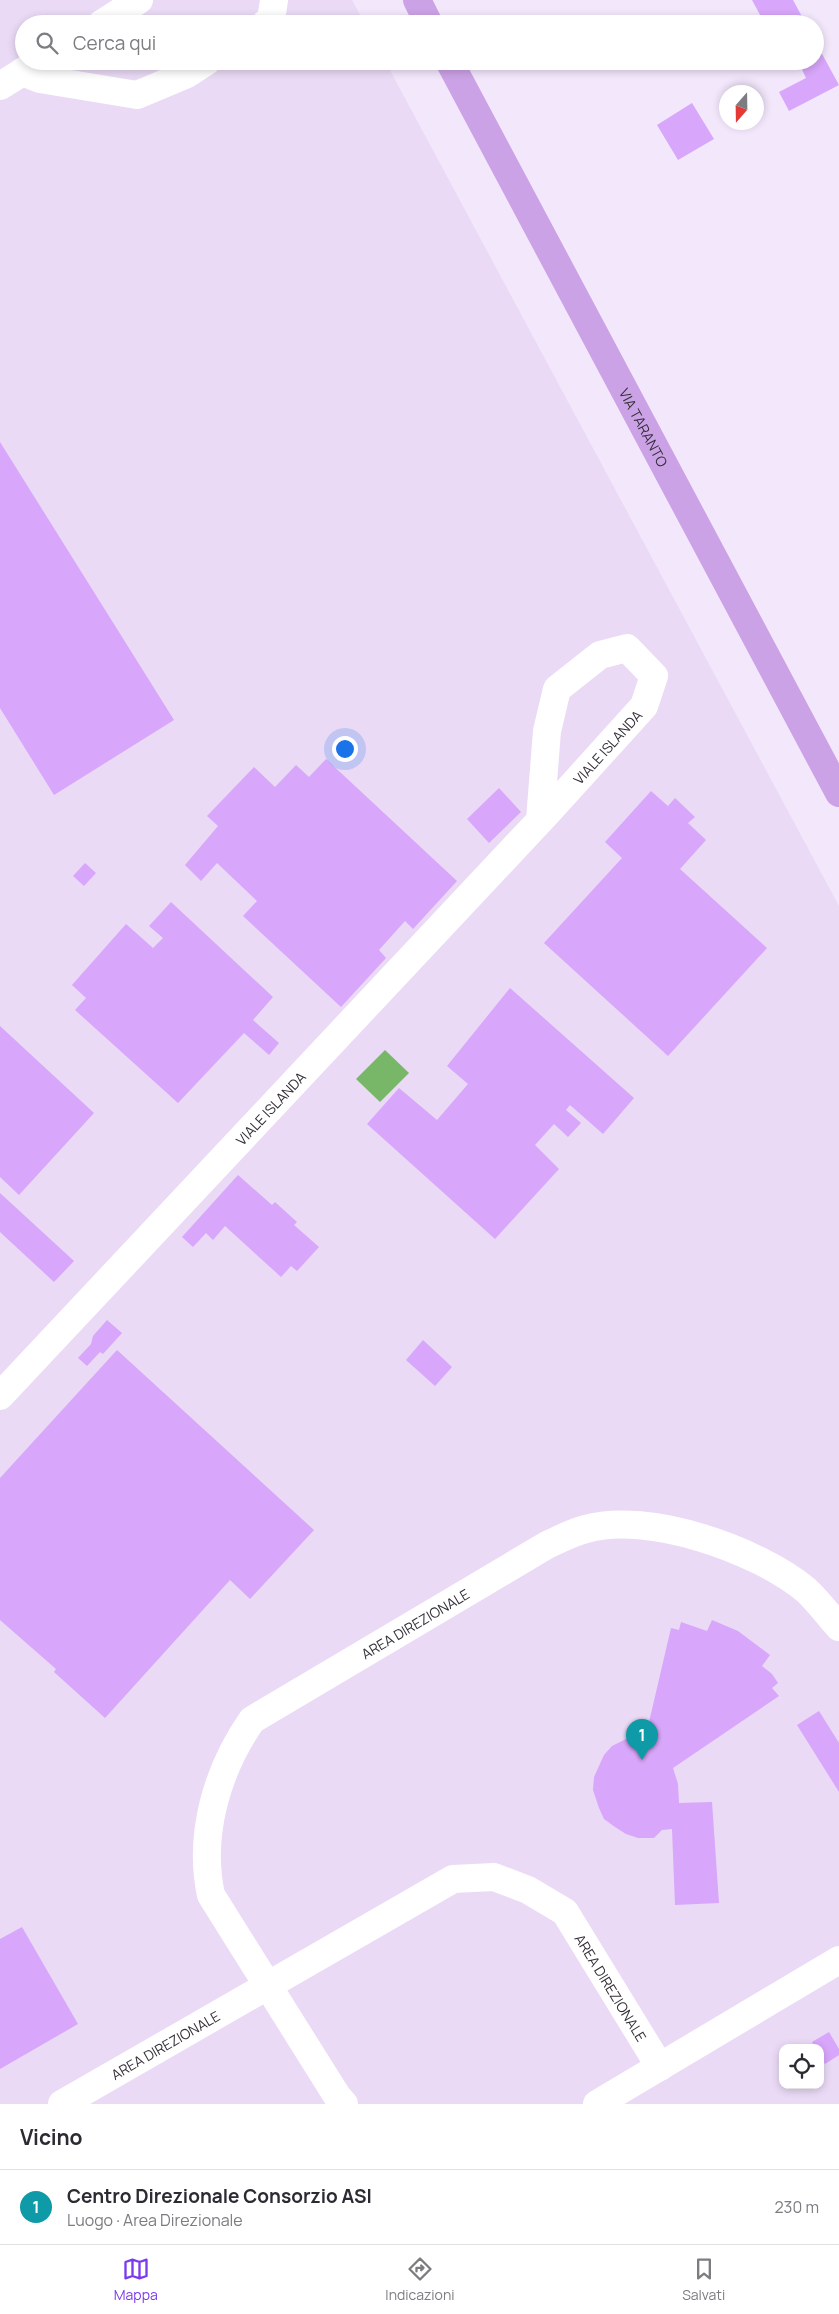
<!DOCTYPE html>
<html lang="it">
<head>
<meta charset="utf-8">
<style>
	body { margin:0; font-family:Manrope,sans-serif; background:#f7f7f7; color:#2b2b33 }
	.controls { position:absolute; right:15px; bottom:15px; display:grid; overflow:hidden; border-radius:10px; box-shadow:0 2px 8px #0003 }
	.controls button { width:45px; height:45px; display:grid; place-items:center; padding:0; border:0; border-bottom:1px solid #e1e1e2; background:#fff; color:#2b2b33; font:25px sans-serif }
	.compass { position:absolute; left:719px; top:85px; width:45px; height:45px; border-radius:50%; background:#fff; box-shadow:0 2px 8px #0003; rotate:200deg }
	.you { position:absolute; left:344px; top:748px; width:18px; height:18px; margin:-12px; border:4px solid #fff; border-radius:50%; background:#1a73e8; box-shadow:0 0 0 8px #1a73e833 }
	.badge { display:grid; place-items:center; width:32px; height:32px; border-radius:50%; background:#7c3aed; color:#fff; font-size:16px; font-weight:700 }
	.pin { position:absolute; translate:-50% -41px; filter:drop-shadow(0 1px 2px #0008) }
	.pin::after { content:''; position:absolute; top:26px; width:18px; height:15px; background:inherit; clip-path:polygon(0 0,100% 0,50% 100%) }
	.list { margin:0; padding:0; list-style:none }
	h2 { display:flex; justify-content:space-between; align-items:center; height:65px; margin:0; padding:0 20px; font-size:21px }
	h2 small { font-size:16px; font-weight:400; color:#7c7c81 }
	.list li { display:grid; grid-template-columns:32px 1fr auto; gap:15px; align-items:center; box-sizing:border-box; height:75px; padding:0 20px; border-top:1px solid #e1e1e2 }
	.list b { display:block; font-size:19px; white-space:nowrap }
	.list p { margin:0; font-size:16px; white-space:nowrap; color:#7c7c81 }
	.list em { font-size:16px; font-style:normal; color:#7c7c81 }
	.icon { flex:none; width:28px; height:28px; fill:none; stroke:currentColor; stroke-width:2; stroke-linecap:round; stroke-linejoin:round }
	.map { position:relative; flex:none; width:839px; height:2104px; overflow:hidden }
	.search { position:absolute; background:#fff; box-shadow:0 2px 8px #0003; left:15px; right:15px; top:15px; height:55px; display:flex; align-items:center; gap:12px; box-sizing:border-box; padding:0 18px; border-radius:28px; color:#7c7c81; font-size:19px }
	.sheet { height:140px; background:#fff }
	nav { display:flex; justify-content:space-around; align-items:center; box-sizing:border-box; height:70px; border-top:1px solid #e1e1e2; background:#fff; font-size:14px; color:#7c7c81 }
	nav a { display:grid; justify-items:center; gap:2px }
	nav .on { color:#7c3aed }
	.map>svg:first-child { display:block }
	.built { fill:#eadaf6; fill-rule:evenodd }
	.water { fill:#79b768 }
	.building { fill:#d8a6fa }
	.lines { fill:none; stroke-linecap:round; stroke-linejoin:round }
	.minor { stroke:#fff; stroke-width:28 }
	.primary { stroke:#cca2e6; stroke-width:28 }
	.labels { text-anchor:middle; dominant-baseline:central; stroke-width:4.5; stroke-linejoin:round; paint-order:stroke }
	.street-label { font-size:14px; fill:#332f37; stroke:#fff }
</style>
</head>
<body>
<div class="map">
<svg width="839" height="2104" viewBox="0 0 839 2104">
	<rect width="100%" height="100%" fill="#f3e7fc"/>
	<path class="built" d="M0,0H352L365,24H24V61H385L839,906V2104H0ZM783,2048H820V2085H783Z"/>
	<path class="water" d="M385,1050L409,1073L380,1102L356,1079Z"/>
	<path class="building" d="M752,0H793L806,24H765Z
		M815,41L839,85L789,111L779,92L806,78L798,61H815Z
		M692,103L714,139L678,160L657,125Z
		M0,442L174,720L54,795L0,708Z
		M326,759L457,881L413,929L405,921L379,950L386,958L341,1007L243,916L257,901L217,863L201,881L185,865L218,826L207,816L254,767L275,787L296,765L309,777Z
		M499,788L521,812L489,843L467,819Z
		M651,791L668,806L675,798L695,817L688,823L706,840L680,869L767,948L668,1056L544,943L622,858L605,842Z
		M85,863L96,873L84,886L73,876Z
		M171,902L273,997L253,1020L279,1043L269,1055L244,1033L178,1103L75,1010L86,998L72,985L126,924L153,948L163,938L149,926Z
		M510,988L634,1098L603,1134L570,1105L566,1110L581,1123L568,1137L554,1124L535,1145L559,1169L495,1239L367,1124L399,1088L437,1120L468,1084L447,1066Z
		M0,1026L94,1113L19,1195L0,1177Z
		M238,1175L272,1205L275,1202L297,1222L294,1225L319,1247L297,1271L291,1266L281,1277L225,1226L213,1240L206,1233L193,1247L182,1237Z
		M0,1193L74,1261L54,1282L0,1232Z
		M107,1320L122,1333L103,1354L100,1352L87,1366L78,1358L91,1344L93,1336Z
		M423,1340L452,1367L435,1386L406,1360Z
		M117,1350L314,1530L250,1599L230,1580L105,1718L54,1672L56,1669L0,1620V1478Z
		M712,1620L738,1631L770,1655L762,1666L772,1674L778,1683L772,1688L779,1696L673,1768L678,1784L679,1803L712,1802L719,1903L675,1905L672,1829L662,1830L654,1838H638L626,1834L615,1827L604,1819L599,1808L593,1790L594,1777L604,1755L612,1746L634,1735H646L671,1628L679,1630L681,1622L707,1631Z
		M819,1711L839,1743V1792L797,1725Z
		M22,1927L78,2024L0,2069V1939Z
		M829,2032L839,2049V2055L825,2064L820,2057V2048H815L812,2042Z"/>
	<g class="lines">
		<g class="minor">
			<path d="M101,24L139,0"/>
			<path d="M265,24L271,20L274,0"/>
			<path d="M22,72L40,79L137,95L187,74L207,61"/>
			<path d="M0,86L37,63"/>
			<path id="s1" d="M0,1396L549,811L644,706L654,676L627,648L600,655L557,689L547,731L540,820"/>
			<path id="s2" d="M62,2104L453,1879L494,1877L528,1890L565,1912L660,2067"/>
			<path id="s3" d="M344,2104L337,2096L211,1895C198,1835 217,1770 252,1720L547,1545C560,1539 573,1532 586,1529C648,1511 758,1550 806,1590C818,1601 828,1615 839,1627"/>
			<path d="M597,2104L839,1960"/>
		</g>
		<g class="primary">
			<path d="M417,0L429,24"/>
			<path id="s4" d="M449,61L839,793"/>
		</g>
	</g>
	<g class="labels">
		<g class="street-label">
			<text stroke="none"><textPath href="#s4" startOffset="415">VIA TARANTO</textPath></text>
			<text stroke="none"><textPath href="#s1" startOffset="889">VIALE ISLANDA</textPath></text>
			<text stroke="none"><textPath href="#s1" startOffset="395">VIALE ISLANDA</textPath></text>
			<text stroke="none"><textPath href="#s3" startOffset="622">AREA DIREZIONALE</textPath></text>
			<text stroke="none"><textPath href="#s2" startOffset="660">AREA DIREZIONALE</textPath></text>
			<text stroke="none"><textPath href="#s2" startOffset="119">AREA DIREZIONALE</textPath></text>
		</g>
	</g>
</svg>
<div class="controls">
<button><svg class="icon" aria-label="locate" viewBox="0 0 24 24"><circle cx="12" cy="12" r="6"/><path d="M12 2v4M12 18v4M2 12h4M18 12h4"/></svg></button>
</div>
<svg class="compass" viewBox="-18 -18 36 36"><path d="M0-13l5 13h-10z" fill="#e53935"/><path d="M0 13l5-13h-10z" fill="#7c7c81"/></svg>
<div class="you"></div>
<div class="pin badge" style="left:642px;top:1760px;background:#0f9aa8">1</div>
<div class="search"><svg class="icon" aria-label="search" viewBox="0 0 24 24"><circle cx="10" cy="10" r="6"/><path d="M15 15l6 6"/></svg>Cerca qui</div>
</div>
<section class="sheet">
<h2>Vicino<small></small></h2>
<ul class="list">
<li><span class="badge" style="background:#0f9aa8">1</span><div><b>Centro Direzionale Consorzio ASI</b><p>Luogo · Area Direzionale</p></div><em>230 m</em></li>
</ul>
</section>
<nav>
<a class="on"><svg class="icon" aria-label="map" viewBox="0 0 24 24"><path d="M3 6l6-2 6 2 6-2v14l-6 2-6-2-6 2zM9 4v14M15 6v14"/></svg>Mappa</a>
<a><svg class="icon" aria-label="directions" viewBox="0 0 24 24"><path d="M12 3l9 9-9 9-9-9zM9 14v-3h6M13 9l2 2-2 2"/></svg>Indicazioni</a>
<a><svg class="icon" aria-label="saved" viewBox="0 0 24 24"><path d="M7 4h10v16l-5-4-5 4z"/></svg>Salvati</a>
</nav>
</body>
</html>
